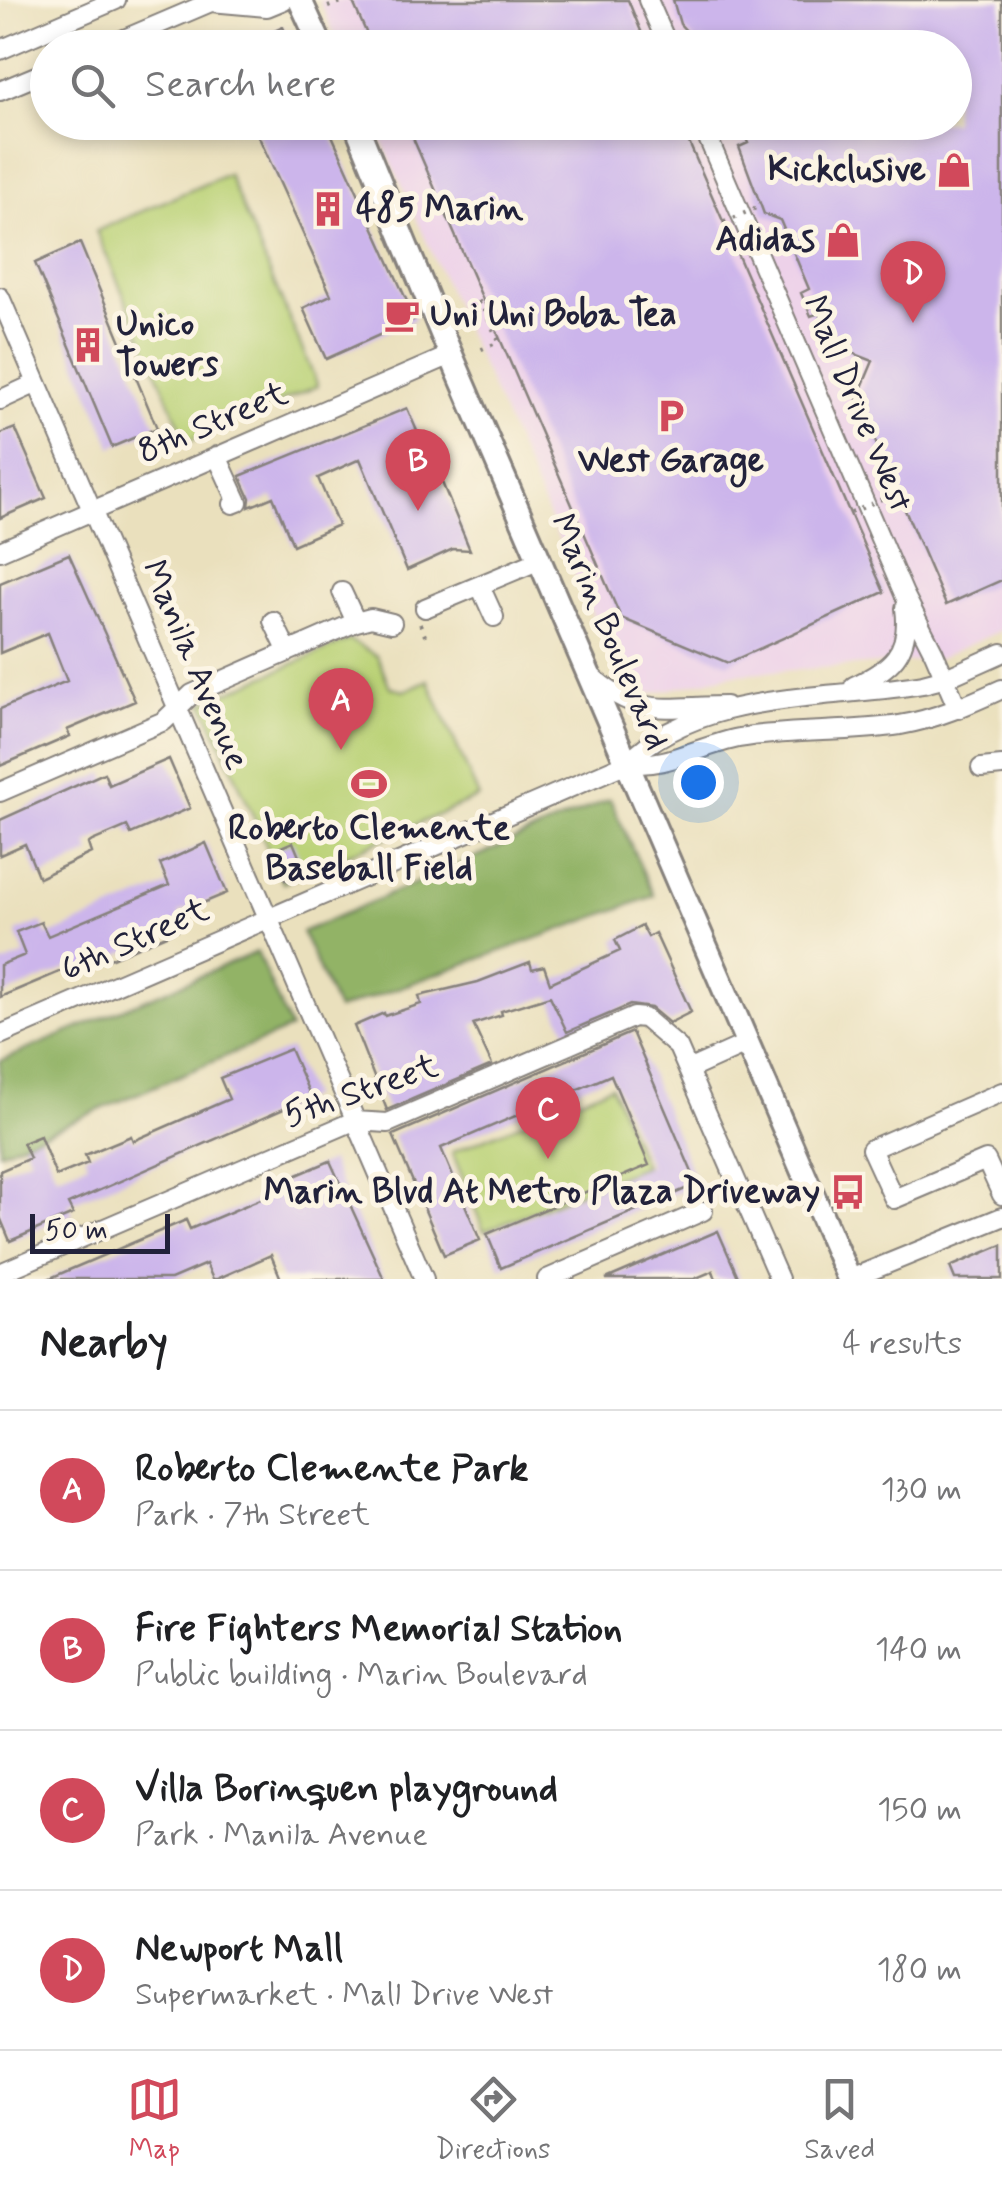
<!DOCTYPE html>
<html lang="en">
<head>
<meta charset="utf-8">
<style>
	body { margin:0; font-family:Mynerve,sans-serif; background:#f2f2f2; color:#202124 }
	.scale { position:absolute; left:30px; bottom:25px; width:140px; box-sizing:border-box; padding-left:10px; border:5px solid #22223b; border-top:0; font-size:28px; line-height:35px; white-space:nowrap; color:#22223b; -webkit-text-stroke:8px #fcf5e5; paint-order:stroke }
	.you { position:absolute; left:698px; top:782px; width:35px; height:35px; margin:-25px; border:8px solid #fff; border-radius:50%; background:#1a73e8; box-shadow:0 0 0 15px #1a73e833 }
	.badge { display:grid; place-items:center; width:65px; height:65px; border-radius:50%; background:#d1495b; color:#fff; font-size:32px; font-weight:700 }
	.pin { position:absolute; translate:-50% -82px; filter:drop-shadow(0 2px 5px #0008) }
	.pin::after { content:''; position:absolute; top:52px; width:35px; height:30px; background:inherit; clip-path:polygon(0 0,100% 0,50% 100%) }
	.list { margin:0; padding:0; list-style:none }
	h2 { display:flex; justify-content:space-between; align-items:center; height:130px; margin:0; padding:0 40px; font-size:42px }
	h2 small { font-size:32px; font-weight:400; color:#757577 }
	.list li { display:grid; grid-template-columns:65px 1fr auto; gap:30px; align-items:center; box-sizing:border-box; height:160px; padding:0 40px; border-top:2px solid #e0e0e0 }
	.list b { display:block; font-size:38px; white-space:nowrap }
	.list p { margin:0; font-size:32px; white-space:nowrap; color:#757577 }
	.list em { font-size:32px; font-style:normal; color:#757577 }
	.icon { flex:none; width:55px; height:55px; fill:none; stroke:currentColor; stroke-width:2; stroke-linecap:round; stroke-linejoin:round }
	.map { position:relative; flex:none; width:1002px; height:1279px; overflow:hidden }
	.search { position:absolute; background:#fff; box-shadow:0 5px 15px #0003; left:30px; right:30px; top:30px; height:110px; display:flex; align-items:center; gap:25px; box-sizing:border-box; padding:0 35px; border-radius:55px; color:#757577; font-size:38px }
	.sheet { height:770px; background:#fff }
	nav { display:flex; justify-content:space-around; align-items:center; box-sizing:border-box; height:140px; border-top:2px solid #e0e0e0; background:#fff; font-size:28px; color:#757577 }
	nav a { display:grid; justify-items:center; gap:5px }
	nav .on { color:#d1495b }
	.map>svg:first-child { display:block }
	.built { fill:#edd1e9 }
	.green { fill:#b9d175; stroke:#6e7a58; stroke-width:2.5 }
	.forest { fill:#92b366; stroke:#5a6a50; stroke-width:2.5 }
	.building { fill:#ccb5eb }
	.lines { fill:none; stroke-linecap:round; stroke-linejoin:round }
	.minor-casing { stroke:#86817c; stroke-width:22 }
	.major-casing { stroke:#86817c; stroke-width:28 }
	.path { stroke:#86817c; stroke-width:4; stroke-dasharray:2.5 8; stroke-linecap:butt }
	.minor { stroke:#fff; stroke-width:18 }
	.major { stroke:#fff; stroke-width:22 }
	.path-bridge { stroke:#86817c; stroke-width:4; stroke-dasharray:2.5 8; stroke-linecap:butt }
	.labels { text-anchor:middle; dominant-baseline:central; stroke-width:10; stroke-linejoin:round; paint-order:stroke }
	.poi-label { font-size:35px; font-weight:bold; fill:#22223b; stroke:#fcf5e5; text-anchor:end }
	.street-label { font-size:35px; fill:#22223b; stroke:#fcf5e5 }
</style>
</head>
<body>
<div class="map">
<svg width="1002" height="1279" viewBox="0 0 1002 1279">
	<rect width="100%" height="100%" fill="#fcf5e5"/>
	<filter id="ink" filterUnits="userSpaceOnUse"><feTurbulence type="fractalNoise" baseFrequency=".01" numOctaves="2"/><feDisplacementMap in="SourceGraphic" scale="20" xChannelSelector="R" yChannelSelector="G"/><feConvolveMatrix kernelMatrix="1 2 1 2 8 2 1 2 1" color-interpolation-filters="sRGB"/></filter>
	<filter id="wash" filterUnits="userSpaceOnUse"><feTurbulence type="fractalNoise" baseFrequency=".0048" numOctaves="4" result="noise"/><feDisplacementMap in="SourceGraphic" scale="40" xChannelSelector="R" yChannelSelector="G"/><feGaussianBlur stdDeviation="2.25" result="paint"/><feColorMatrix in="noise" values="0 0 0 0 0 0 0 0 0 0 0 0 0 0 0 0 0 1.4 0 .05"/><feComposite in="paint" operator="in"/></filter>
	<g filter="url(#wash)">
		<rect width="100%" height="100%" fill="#eae0bd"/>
		<path class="built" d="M319,0H1002V630L935,660L735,674L650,694L617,670L374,123L954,122V48L340,47Z"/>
		<path class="green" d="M228,174L318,386L187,442L96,231Z
			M349,640L377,656L390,687L404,691L428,680L479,797L283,883L203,703Z
			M611,1086L644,1166L484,1231L452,1152Z"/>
		<path class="forest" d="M610,799L654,896L337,1010L302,932Z
			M257,952L290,1029L0,1152V1061Z"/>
		<g id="blocks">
			<path class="building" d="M352,0H628L648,48H373Z
				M673,0H1002V580L946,605L857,399L873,361L832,345L819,313L811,316L801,293L809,289L780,220L764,214L739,147L748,143L739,122H954V48H702L680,24Z
				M283,27L292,48H238Z
				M252,122H326L415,319L326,359L303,308L331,295Z
				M406,122H680L884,592L728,663L621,618Z
				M80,243L157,428L112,447L35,263Z
				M407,408L430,461L442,469L441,480L470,550L453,549L407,570L360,459L318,478L338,525L293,545L273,497L249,507L250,498L240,476Z
				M15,428L46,498L0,518V434Z
				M69,554L135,701L67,730L70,736L0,766V709L67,681L48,633L0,653V583Z
				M169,759L190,808L131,834L127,826L92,841L88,844L91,853L39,878L25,844L0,855V820L104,773L109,785Z
				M293,842L305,871L285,880L272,851Z
				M206,843L227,893L179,913L185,927L79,972L76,965L0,997V965L25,955L16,932L41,922L48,936L169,885L160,864Z
				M642,926L648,937L655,933L691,1012L669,1023L651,1008L630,1005L567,1032L550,996L501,1011L502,1015L473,1024L492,1065L387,1110L354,1026L384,1013L385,1016L421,1004L419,996L478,982L530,962L532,969L544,966L550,983L620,951L615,940Z
				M632,1032L697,1184L501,1268L487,1234L649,1165L611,1075L441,1148L480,1240L444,1255L393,1135Z
				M290,1049L311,1097L68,1204L73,1214L10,1241L0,1217V1171L30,1158L23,1143L40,1136L56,1176L88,1163L85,1155L131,1136L133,1141L229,1099L220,1078Z
				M330,1161L384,1279H281L271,1255L217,1279H213L206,1264L171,1279H48L186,1220L190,1229L228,1213L286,1188L283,1181Z
				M718,1231L739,1279H716L713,1271L694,1279H606Z
				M1002,1245V1279H955L950,1267Z"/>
		</g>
	</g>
	<g filter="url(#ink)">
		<use href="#blocks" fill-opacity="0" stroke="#86817c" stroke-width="2.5"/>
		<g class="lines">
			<defs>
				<path id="minor" d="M648,0L669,48
					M103,48L211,2L267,7L284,0
					M0,50L116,0
					M0,91L48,71
					M701,122L904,594L934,653L958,709
					M0,297L424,1279
					M0,400L37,383
					M217,456L238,502L233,504
					M0,551L451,355
					M480,586L494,617
					M342,592L356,622
					M425,608L540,560
					M273,621L288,652
					M591,676C639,719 668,706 726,706
					M854,686C891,669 911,652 905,608
					M627,763C665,769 701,745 739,738C792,729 847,733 900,725C936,719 969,704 1002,689
					M981,768L1002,766
					M0,792L164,721L192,694L356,622L371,618L392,623
					M0,1035L627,763C697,690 831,700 923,684L946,678L1002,653
					M688,1070L748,1043
					M1002,1092L871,1149L894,1199L986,1160L1002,1195
					M0,1273L354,1121L388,1123L634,1017L644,1018L678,1047L779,1279
					M547,1279L703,1211
					M850,1279L1002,1217"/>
				<path id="major" d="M300,0L322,48
					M355,122L445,341L849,1279"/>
			</defs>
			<use href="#minor" class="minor-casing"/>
			<use href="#major" class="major-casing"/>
			<path class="path" d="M328,7L347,0
				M459,312L480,302L499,342L477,351
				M420,624L426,638"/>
			<use href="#minor" class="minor"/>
			<use href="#major" class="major"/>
			<path class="path-bridge" d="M724,222L761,206
				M851,513L897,492"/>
		</g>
	</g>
	<defs>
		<symbol id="shop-bare" viewBox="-9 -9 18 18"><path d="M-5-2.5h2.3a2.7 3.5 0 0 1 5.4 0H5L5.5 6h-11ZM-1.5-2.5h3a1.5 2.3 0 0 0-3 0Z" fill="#d1495b" stroke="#fcf5e5" stroke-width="2.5" paint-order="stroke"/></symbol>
		<symbol id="building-bare" viewBox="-9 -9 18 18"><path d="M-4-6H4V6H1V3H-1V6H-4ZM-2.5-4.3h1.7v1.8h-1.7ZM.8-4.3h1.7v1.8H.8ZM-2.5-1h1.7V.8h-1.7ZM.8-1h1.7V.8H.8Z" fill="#d1495b" stroke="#fcf5e5" stroke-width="2.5" paint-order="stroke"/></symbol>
		<symbol id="cafe-bare" viewBox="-9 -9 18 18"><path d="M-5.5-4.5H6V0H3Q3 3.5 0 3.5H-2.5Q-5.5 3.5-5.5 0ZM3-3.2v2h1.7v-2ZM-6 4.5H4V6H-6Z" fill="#d1495b" stroke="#fcf5e5" stroke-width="2.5" paint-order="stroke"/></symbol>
		<symbol id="parking-bare" viewBox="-9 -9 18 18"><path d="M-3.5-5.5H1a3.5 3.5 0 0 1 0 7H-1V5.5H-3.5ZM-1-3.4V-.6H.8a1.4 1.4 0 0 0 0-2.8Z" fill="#d1495b" stroke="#fcf5e5" stroke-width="2.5" paint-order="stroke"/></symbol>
		<symbol id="stadium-bare" viewBox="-9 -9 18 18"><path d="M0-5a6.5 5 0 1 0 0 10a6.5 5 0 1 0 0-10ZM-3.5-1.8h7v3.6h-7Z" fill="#d1495b" stroke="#fcf5e5" stroke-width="2.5" paint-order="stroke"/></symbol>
		<symbol id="bus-bare" viewBox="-9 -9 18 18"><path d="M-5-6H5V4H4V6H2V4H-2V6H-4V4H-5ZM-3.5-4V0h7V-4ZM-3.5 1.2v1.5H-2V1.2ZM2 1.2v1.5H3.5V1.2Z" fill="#d1495b" stroke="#fcf5e5" stroke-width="2.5" paint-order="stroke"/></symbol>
	</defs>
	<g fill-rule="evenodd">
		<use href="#shop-bare" x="929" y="145" width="50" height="50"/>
		<use href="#building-bare" x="303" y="184" width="50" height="50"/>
		<use href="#shop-bare" x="818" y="215" width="50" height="50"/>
		<use href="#cafe-bare" x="377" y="290" width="50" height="50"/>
		<use href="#building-bare" x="63" y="320" width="50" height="50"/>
		<use href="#parking-bare" x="646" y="391" width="50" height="50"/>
		<use href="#stadium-bare" x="344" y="759" width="50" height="50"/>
		<use href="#bus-bare" x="823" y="1167" width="50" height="50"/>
	</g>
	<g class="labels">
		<g class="poi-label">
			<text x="926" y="170">Kickclusive</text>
			<text x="356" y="209" text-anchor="start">485 Marin</text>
			<text x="815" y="240">Adidas</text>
			<text x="430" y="315" text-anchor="start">Uni Uni Boba Tea</text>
			<text x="116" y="325" text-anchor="start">Unico<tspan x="116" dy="40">Towers</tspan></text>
			<text x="671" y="461" text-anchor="middle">West Garage</text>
			<text x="369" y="829" text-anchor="middle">Roberto Clemente<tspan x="369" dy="40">Baseball Field</tspan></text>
			<text x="820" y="1192">Marin Blvd At Metro Plaza Driveway</text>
		</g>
		<g class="street-label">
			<text transform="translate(857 404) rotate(67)">Mall Drive West</text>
			<text transform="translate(213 423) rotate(-23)">8th Street</text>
			<text transform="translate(609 632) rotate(67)">Marin Boulevard</text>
			<text transform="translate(195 665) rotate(67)">Manila Avenue</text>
			<text transform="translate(135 940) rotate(-24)">6th Street</text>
			<text transform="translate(361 1091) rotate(-19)">5th Street</text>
		</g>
	</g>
</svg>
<div class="scale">50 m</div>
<div class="you"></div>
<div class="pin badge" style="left:341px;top:750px">A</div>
<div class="pin badge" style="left:418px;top:511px">B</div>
<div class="pin badge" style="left:548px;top:1159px">C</div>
<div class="pin badge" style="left:913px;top:323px">D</div>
<div class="search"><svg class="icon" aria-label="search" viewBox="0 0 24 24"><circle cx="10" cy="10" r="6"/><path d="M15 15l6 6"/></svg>Search here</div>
</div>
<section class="sheet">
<h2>Nearby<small>4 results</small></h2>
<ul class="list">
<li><span class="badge">A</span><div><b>Roberto Clemente Park</b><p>Park · 7th Street</p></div><em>130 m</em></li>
<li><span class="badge">B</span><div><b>Fire Fighters Memorial Station</b><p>Public building · Marin Boulevard</p></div><em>140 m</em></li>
<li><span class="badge">C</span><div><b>Villa Borinquen playground</b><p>Park · Manila Avenue</p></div><em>150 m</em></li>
<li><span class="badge">D</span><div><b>Newport Mall</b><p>Supermarket · Mall Drive West</p></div><em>180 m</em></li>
</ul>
</section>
<nav>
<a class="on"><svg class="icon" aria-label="map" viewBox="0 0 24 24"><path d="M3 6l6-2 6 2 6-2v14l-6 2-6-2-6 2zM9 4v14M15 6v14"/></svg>Map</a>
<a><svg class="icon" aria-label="directions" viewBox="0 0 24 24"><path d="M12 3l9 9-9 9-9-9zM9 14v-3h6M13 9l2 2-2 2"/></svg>Directions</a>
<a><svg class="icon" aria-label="saved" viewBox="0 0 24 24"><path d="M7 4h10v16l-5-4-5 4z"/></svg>Saved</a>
</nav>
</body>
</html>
